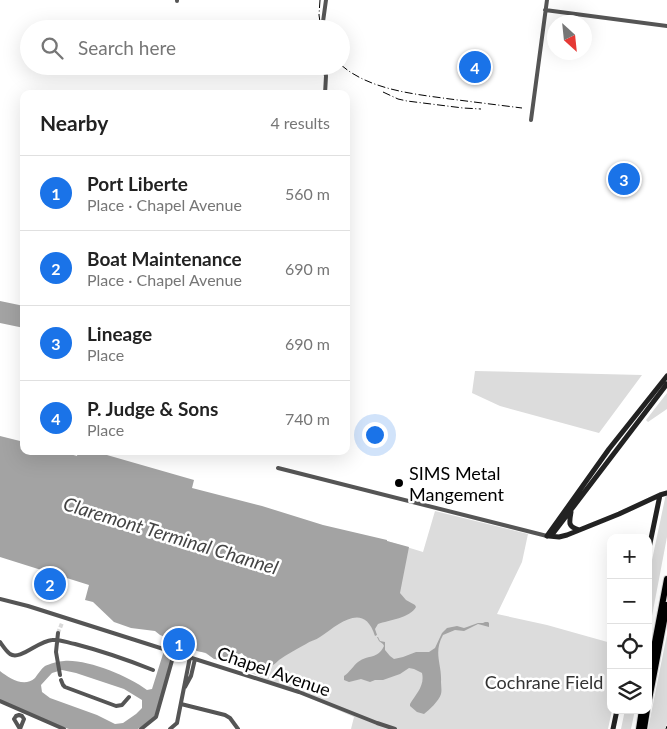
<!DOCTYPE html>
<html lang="en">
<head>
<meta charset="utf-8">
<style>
	body { margin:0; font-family:Lato,sans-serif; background:#f6f6f6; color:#222 }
	.controls { position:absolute; right:15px; bottom:15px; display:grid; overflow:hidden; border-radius:10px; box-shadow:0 5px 20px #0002 }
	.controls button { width:45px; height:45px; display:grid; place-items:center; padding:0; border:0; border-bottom:1px solid #e0e0e0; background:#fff; color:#222; font:25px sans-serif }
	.compass { position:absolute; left:547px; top:15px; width:45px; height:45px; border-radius:50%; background:#fff; box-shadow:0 5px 20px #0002; rotate:153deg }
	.you { position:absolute; left:374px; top:434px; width:18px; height:18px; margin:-12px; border:4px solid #fff; border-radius:50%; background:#1a73e8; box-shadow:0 0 0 8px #1a73e833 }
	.badge { display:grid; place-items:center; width:32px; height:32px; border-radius:50%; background:#1a73e8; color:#fff; font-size:16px; font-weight:700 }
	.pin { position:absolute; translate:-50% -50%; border:2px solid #fff; box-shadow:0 1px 5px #0006 }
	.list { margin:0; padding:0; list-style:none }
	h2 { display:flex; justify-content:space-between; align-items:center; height:65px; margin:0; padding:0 20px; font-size:21px }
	h2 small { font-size:16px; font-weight:400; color:#767676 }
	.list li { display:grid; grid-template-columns:32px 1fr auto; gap:15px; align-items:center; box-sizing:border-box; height:75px; padding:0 20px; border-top:1px solid #e0e0e0 }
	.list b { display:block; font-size:19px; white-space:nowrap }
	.list p { margin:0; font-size:16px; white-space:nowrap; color:#767676 }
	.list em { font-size:16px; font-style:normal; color:#767676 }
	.icon { flex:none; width:28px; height:28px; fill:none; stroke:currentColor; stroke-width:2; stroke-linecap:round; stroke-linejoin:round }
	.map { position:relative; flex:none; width:667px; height:729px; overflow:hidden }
	.search { position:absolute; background:#fff; box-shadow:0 5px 20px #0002; left:20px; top:20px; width:330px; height:55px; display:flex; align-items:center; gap:12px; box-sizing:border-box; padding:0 18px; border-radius:28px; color:#767676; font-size:19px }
	.panel { position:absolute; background:#fff; box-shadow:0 5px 20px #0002; left:20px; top:90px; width:330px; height:365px; border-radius:10px }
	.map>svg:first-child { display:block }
	.green { fill:#dcdcdc }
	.water { fill:#a3a3a3; fill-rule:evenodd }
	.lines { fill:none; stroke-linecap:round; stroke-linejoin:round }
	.street-tunnel { stroke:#d9d9d9; stroke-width:4; stroke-dasharray:4 2; stroke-linecap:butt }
	.highway-casing { stroke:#dbdbdb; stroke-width:8 }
	.street { stroke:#555; stroke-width:4 }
	.secondary { stroke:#222; stroke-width:5 }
	.highway { stroke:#000; stroke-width:6 }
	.rail { stroke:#000; stroke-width:1; stroke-dasharray:8 2.5 1 2.5; stroke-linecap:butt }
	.poi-dot { fill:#000; stroke:#fff; stroke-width:2 }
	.labels { text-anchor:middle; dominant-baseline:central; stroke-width:5; stroke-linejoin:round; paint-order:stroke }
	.poi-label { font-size:18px; fill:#000; stroke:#fff; text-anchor:start }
	.street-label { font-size:18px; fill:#000; stroke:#fff }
	.park-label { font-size:18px; fill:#333; stroke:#fff }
	.water-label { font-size:19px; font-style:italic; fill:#444; stroke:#fff }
</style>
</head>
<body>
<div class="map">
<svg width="667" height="729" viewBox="0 0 667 729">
	<rect width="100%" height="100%" fill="#fff"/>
	<path class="green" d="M475,371L642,375L599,433L500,406L472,393Z
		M667,393V409L648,422L646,420Z
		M667,489V537L648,637V579Z
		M435,511L528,534L522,562L497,614L547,625L611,643V710H612L608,729H351L354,717L251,673L254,667L242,653C234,657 221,662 213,658C206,654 206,652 197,651L387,541L423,552Z
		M667,634V723L666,729H648Z
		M625,710H635L631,729H621Z"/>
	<path class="water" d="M0,301L24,306V328L0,323Z
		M0,436L24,442V451H59L77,456L78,451H93L194,480L192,488L262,506L323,525L387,540V541L409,547L400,593L406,600L415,605L416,607C410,618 389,620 378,624L375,629L377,635L375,636C364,601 339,624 320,637C316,640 310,641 306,644C297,649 287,654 279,660C277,662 276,663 273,665C268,667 259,668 254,668L242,653L221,660L214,659L206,653L197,651L184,643L178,642L156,716L138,729H69L56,725L0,700V671C9,678 24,688 35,678C38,674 41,669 45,666C49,664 59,661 64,661C87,659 128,676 147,690L152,689L168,638L160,635L155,631L131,628L114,622L93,602L85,600L89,585L0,557ZM62,670L76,673L124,689L142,700V708L136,714L123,723L115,724L97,715L50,698L42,692L41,685L52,673Z
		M485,622H488L489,623V627L478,624L464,631L455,630L443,635C433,653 442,664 441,682C441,686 442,690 441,694C439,701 429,710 424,714L417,712L410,706V704C416,694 425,686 422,673L414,669L409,668L400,674L383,680H375L370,682L361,679L349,682L344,680V676C350,672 353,666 358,662C369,654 377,660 384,646L383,644L379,641L377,637H378L380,641L385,642V650L390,656L394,659L403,657L416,652H429L435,648L442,633L447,628L457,626L464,628L467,627L478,623H483Z"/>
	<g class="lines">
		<path class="street-tunnel" d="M58,633L62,623"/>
		<defs>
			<path id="highway" d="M648,679L667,579
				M648,705L667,605
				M639,729L642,710
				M644,729L647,710"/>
		</defs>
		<use href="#highway" class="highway-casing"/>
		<path class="street" d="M177,1V0
			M545,10L667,26
			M322,29L326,0
			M324,66L326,76L325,94
			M531,120L547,0
			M278,468L547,536
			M0,599L28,606L299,692L377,723L395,729
			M58,633L56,652L60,675
			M0,642C3,646 6,651 10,654C20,661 38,641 52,640C60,639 68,643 75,644C102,651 128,660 153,670
			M61,680L63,685L65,687L116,706L122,705L129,697
			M185,687L191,676L195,659
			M0,701L64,729
			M181,704L225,715L230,718L238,729
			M20,729L14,719L16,716L19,715L22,716L24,719L20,729
			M141,729L156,717L173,657
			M170,729L177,723L190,657"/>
		<path class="secondary" d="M571,512C569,523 568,527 579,530
			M547,536L609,449L667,376
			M549,536L559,537L567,535L619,514L660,495L667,493
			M551,536L667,384
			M648,553L660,495
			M613,729L617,710"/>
		<use href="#highway" class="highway"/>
		<path class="rail" d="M320,0L319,15L321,29
			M341,65C370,90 414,94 450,99C474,102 498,105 522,108
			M383,92L398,99L407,101L463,108L481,109
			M666,729L667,726"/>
	</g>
	<circle class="poi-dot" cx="399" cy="483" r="5"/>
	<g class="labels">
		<g class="poi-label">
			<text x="409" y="473">SIMS Metal<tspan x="409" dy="21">Mangement</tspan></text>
		</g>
		<g class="street-label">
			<text transform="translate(274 671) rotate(19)">Chapel Avenue</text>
		</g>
		<g class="park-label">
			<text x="544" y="682">Cochrane Field</text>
		</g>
		<g class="water-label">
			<text transform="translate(171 535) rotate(17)">Claremont Terminal Channel</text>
		</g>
	</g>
</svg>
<div class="controls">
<button>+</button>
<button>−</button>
<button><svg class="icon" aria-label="locate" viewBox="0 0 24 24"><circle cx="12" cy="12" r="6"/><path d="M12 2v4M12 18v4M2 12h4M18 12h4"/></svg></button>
<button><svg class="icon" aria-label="layers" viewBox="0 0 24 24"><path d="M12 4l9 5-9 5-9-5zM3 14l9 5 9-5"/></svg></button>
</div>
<svg class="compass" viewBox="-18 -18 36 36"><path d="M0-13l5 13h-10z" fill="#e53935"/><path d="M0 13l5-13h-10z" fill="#767676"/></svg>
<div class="you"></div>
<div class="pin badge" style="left:179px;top:644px">1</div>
<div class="pin badge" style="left:50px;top:584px">2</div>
<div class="pin badge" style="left:624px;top:179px">3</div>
<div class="pin badge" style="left:475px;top:67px">4</div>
<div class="search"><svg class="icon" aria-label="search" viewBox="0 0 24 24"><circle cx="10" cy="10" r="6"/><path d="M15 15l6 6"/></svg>Search here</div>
<section class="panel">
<h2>Nearby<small>4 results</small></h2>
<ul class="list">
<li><span class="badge">1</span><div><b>Port Liberte</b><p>Place · Chapel Avenue</p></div><em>560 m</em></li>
<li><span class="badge">2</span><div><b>Boat Maintenance</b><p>Place · Chapel Avenue</p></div><em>690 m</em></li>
<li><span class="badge">3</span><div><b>Lineage</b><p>Place</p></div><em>690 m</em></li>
<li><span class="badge">4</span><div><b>P. Judge &amp; Sons</b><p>Place</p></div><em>740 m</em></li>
</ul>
</section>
</div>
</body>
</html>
